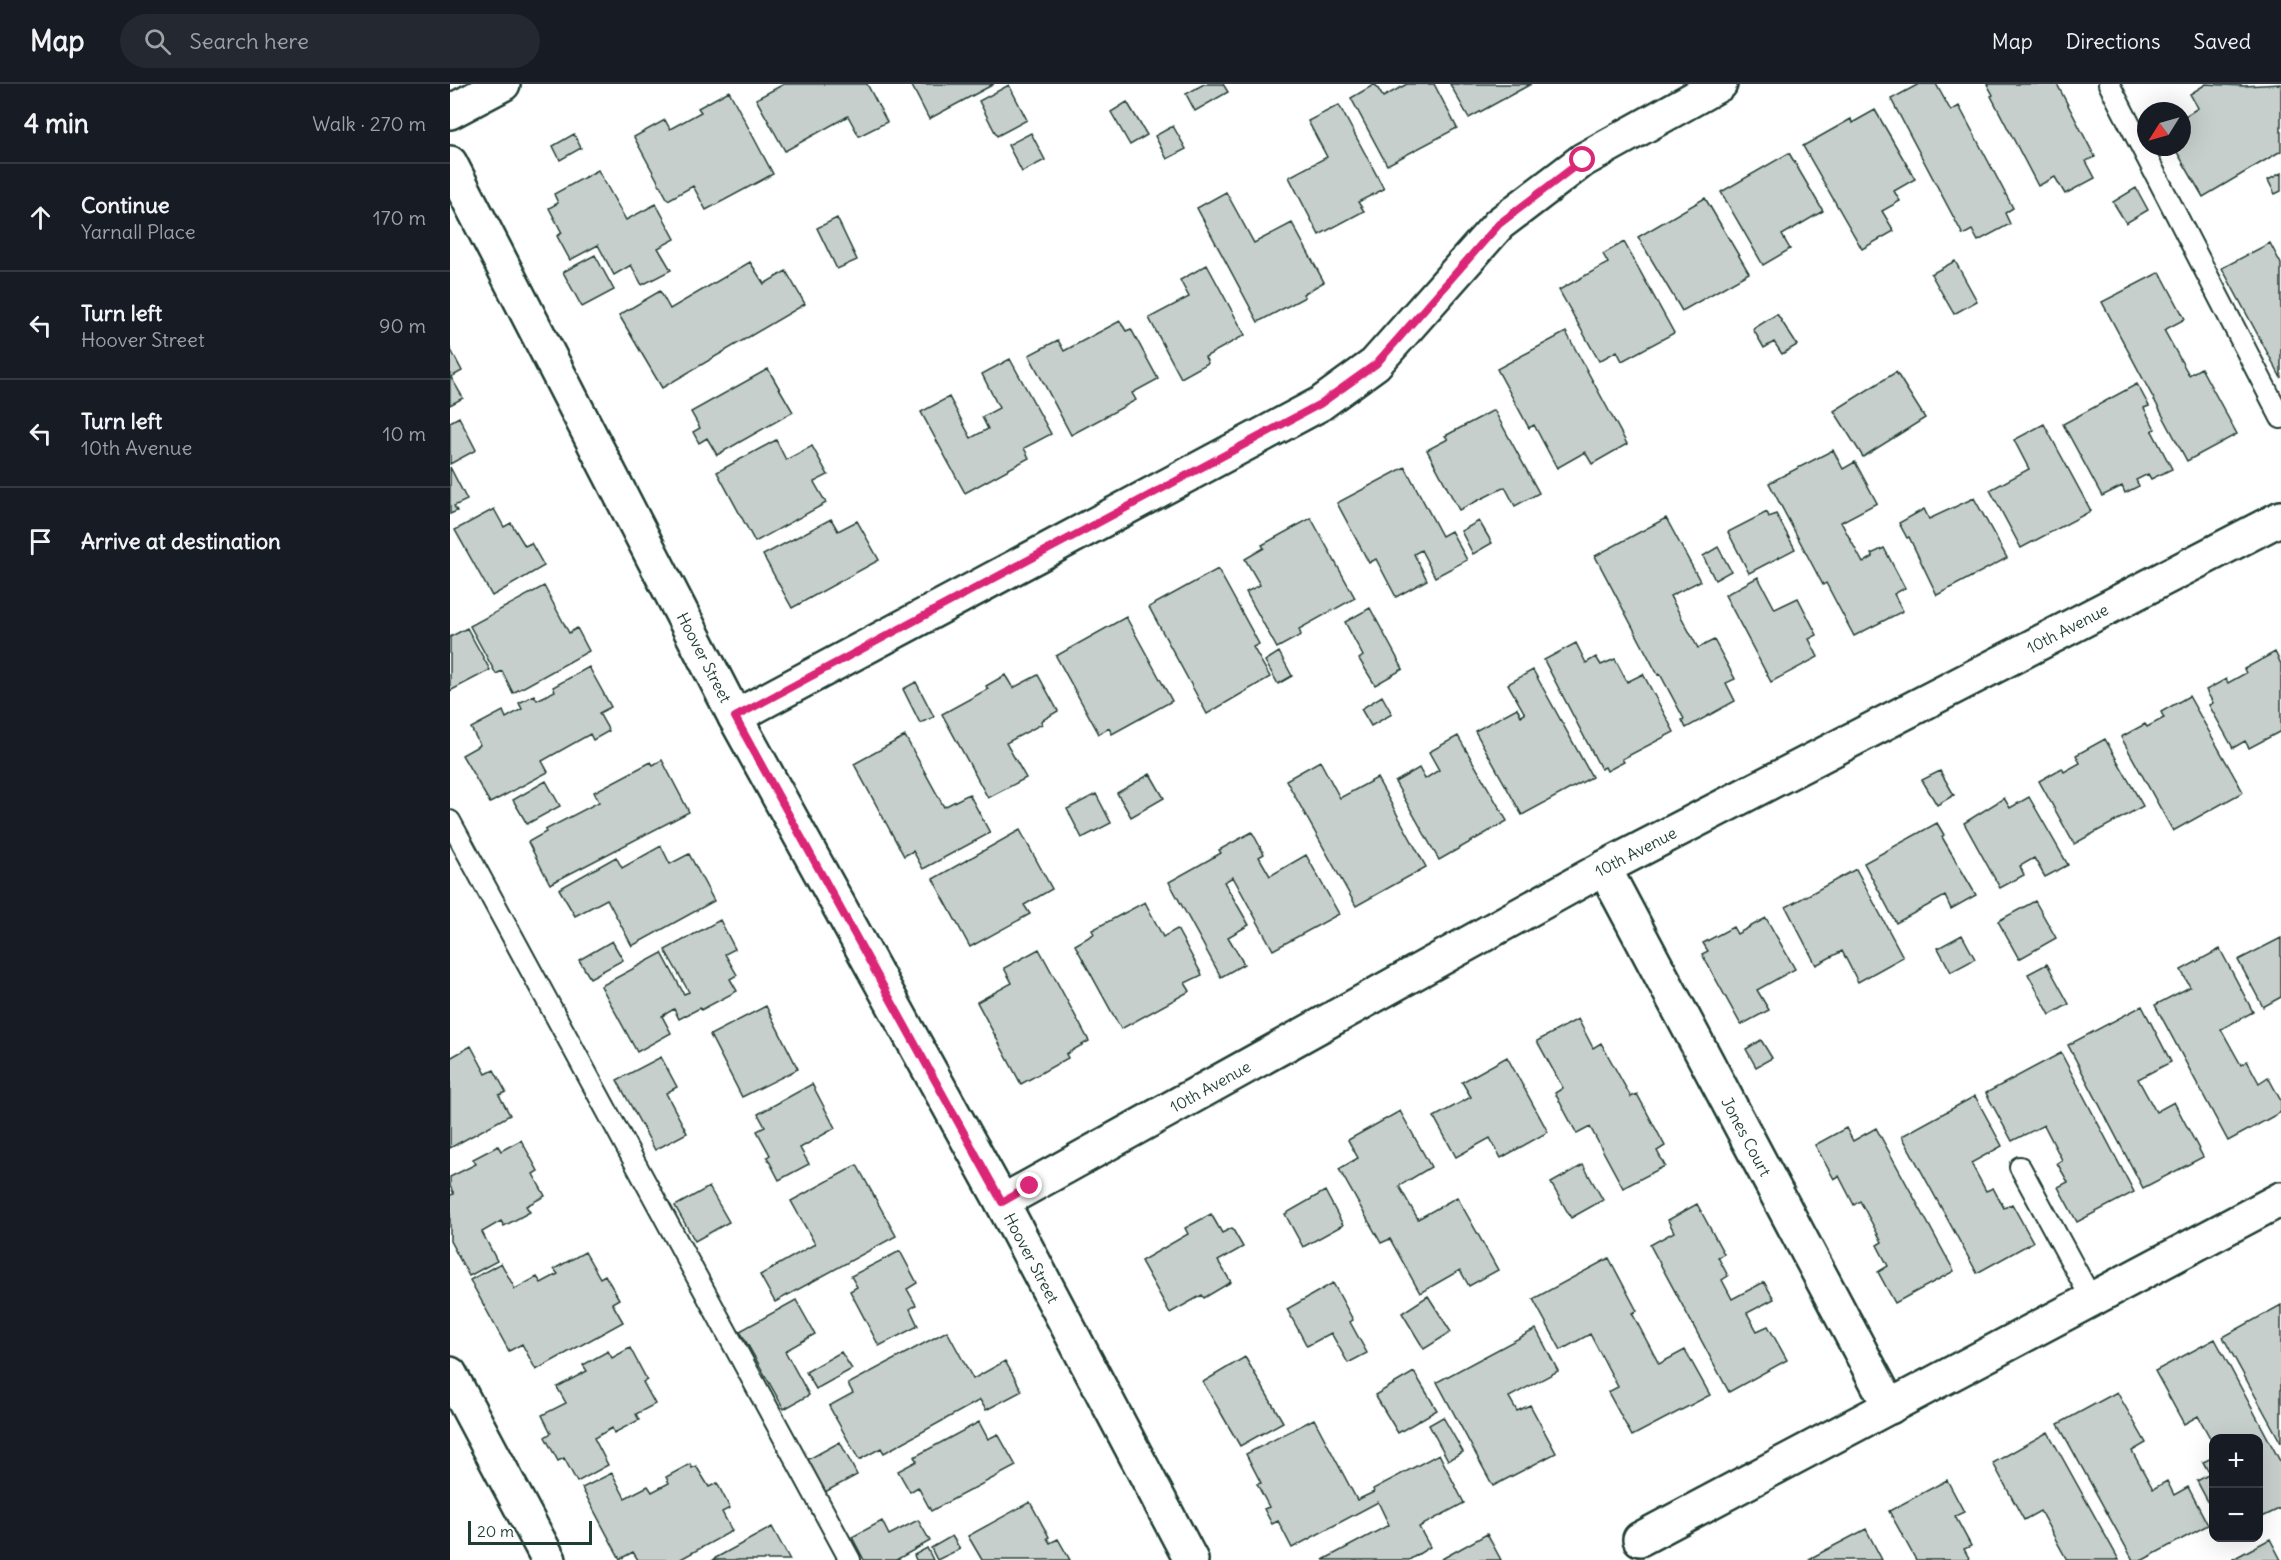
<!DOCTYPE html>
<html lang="en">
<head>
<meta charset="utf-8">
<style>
	body { margin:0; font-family:Delius,sans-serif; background:#242831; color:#f1f3f6 }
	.controls { position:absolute; right:18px; bottom:18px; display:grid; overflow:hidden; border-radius:12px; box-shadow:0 6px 24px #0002 }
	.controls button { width:54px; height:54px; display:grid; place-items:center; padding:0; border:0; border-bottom:2px solid #363941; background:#171b24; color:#f1f3f6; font:30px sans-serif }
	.compass { position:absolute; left:1687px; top:18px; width:54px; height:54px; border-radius:50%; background:#171b24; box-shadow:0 6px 24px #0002; rotate:233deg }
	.scale { position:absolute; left:18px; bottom:15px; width:124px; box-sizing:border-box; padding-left:6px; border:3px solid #1f3d34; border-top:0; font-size:16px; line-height:21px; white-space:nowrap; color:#1f3d34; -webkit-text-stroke:4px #fff; paint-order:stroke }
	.stop { position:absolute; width:18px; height:18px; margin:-14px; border:4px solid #db2777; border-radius:50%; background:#fff }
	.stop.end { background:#db2777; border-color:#fff; box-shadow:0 2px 6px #0008 }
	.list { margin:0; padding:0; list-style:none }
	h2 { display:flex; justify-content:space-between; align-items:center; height:78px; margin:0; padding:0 24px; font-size:26px }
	h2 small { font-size:20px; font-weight:400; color:#9ea1a6 }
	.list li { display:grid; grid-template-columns:39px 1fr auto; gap:18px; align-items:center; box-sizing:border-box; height:108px; padding:0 24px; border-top:2px solid #363941 }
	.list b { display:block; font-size:22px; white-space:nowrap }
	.list p { margin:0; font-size:20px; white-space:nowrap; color:#9ea1a6 }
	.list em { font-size:20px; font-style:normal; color:#9ea1a6 }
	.icon { flex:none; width:33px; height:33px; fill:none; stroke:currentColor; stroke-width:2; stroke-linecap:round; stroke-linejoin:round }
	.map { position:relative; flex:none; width:1831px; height:1476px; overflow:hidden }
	header { display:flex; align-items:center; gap:36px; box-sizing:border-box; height:84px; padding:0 30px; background:#171b24; border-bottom:2px solid #363941 }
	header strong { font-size:28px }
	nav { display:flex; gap:33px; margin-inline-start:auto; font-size:21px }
	.search { width:420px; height:54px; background:#242831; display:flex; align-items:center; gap:15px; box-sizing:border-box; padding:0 21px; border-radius:33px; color:#9ea1a6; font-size:22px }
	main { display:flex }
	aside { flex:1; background:#171b24 }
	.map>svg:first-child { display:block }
	.building { fill:#c7cfcc; stroke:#1f3d34; stroke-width:1.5 }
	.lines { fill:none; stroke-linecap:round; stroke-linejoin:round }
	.lane-casing { stroke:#1f3d34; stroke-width:24 }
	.street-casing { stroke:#1f3d34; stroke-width:38 }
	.lane { stroke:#fff; stroke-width:20 }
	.street { stroke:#fff; stroke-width:33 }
	.route { stroke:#db2777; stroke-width:8 }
	.labels { text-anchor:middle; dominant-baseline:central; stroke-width:4.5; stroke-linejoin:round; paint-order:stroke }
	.street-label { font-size:16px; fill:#1f3d34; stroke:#fff }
</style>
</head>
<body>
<header>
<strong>Map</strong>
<div class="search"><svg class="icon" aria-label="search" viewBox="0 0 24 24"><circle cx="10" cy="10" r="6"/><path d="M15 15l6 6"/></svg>Search here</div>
<nav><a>Map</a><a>Directions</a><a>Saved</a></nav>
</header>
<main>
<aside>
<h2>4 min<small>Walk · 270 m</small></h2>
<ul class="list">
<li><svg class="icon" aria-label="ahead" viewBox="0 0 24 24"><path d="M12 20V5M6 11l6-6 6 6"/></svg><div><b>Continue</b><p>Yarnall Place</p></div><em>170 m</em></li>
<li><svg class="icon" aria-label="left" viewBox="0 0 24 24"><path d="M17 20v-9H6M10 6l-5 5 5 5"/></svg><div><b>Turn left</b><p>Hoover Street</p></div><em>90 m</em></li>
<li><svg class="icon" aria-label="left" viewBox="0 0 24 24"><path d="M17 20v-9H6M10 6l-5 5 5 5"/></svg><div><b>Turn left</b><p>10th Avenue</p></div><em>10 m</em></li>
<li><svg class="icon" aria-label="arrive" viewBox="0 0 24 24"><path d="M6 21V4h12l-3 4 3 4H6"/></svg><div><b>Arrive at destination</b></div></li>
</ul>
</aside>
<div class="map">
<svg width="1831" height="1476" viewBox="0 0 1831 1476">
	<rect width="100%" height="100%" fill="#fff"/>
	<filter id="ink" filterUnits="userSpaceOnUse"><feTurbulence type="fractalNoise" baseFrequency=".0167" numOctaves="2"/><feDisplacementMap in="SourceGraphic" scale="12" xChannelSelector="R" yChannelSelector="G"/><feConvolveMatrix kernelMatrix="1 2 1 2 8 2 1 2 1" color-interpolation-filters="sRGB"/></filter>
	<g filter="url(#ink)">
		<path class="building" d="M334,0H417L437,38L409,52L398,32L335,67L306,15Z
			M461,0H544L479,35Z
			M754,0H773L778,8L745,27L736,10Z
			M925,0L933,13L957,0H984L1007,44L937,81L901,14Z
			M1000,0H1081L1019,34Z
			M1469,0H1486L1501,27L1509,22L1563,124L1555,129L1560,140L1528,157L1522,146L1513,151L1441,15Z
			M1537,0H1607L1645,73L1636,77L1645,94L1615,110L1605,93L1588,102L1541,12L1543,11Z
			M1756,0L1794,2L1831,0V67L1753,113L1724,63H1732V34L1748,24L1740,10Z
			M559,1L577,36L547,52L529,17Z
			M279,7L323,90L256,126L243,102L218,116L184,53L215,36L220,45L251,28L248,24Z
			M677,18L697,51L680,61L661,28Z
			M889,21L934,105L908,118L914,127L869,151L839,93L877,73L858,37Z
			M1425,26L1465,95L1444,107L1450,117L1432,127L1444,147L1412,165L1353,62L1401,35L1402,39Z
			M723,42L736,65L717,75L705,52Z
			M581,49L595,76L572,88L558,61Z
			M124,50L131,64L110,76L103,62Z
			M1339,69L1373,127L1332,151L1340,165L1313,181L1271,108Z
			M148,86L176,136L206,120L225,155L208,164L221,186L192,201L181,181L164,191L148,161L120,176L107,152L112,149L99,124L108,119L104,110Z
			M1831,89V107L1825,110L1818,96Z
			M1686,104L1698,126L1676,139L1663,118Z
			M776,108L804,159L842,139L874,198L853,210L855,213L808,238L747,124Z
			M1255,114L1299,189L1232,227L1188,153Z
			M387,134L407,176L387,185L367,144Z
			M1174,158L1224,249L1172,277L1167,267L1149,277L1109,206L1158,179L1153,170Z
			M1820,159L1831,180V294L1772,184Z
			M145,171L164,206L132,223L113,188Z
			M1505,177L1527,217L1504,230L1481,190Z
			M300,178L314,200L336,187L355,220L212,304L169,231L210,207L220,225Z
			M757,181L795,251L755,273L758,279L731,294L699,234L739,213L730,196Z
			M1710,188L1735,235L1714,246L1739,291L1751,284L1787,350L1737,377L1652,218Z
			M1327,230L1347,261L1332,270L1324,258L1314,264L1303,245Z
			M670,237L676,247L681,245L708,295L682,309L686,316L621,351L579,271L608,256L614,267Z
			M1116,248L1177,360L1142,380L1135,368L1107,384L1084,341L1079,344L1047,285Z
			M0,264L12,287L1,293L13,314L0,321Z
			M560,275L601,350L574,364L579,374L515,409L471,328L499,313L521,354L538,345L532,333L549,324L532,290Z
			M318,285L343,328L267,371L257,354L249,359L243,348L250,344L241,328Z
			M1446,288L1475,334L1413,373L1384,327Z
			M1687,300L1699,322L1694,324L1705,345L1702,347L1722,385L1701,395L1698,390L1686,396L1689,402L1675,409L1672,402L1652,412L1613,340Z
			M1044,326L1089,409L1065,422L1055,403L1009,426L977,366L998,355L995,352Z
			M9,333L26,366L0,380V338Z
			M1594,340L1641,427L1571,464L1540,406L1579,385L1564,356Z
			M326,356L336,376L362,362L378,391L364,398L376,419L305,458L267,388Z
			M1383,366L1393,385L1405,378L1427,419L1391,438L1413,479L1423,473L1421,470L1434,464L1455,504L1444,510L1453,527L1404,552L1376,499L1373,501L1319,399Z
			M0,383L17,416L4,422L7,427L0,430Z
			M955,383L992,452L1001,447L1017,476L985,493L971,466L964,470L977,496L946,513L926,475L919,479L887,419Z
			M1524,414L1557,474L1487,511L1459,453L1457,454L1449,439L1474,425L1479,435Z
			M44,425L54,443L61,439L75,462L81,459L94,482L42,512L5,446Z
			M1317,428L1319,433L1326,430L1345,465L1299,489L1278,448Z
			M861,434L905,514L849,545L851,551L827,564L796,508L810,501L795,475L814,464L812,461Z
			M1216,434L1250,497L1220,512L1248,564L1264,556L1285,595L1276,599L1285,617L1236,644L1232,636L1234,635L1210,590L1208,591L1145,472Z
			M381,435L388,447L407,437L429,476L342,524L313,471Z
			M1029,437L1042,459L1023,470L1011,447Z
			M1268,463L1281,487L1265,496L1253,472Z
			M768,485L809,560L803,563L820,593L757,630L699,523Z
			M1308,493L1325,525L1348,514L1367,551L1359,555L1368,573L1321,598L1275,511Z
			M94,502L119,549L127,544L139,567L63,609L52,587L46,590L20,542Z
			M920,524L953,585L925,601L909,575L913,572L895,538Z
			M676,533L722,617L662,650L659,644L649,650L606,572Z
			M17,544L40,586L0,607V553Z
			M1126,559L1136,579L1146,573L1151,581L1165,575L1177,598L1193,590L1224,648L1172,675L1174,678L1157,687L1155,683L1151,685L1094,576Z
			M829,568L842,592L828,600L815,577Z
			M1825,568L1831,580V647L1799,664L1795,657L1783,664L1759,621L1763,619L1756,606L1776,595L1778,599L1796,589L1794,585Z
			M139,583L161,623L149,629L159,647L143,656L140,650L92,677L98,688L40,719L12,671L30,661L21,644L53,627L56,634L72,625L69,619L84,611L87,616L105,607L103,603Z
			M1083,586L1142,693L1072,731L1025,647L1067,624L1071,632L1075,630L1058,600Z
			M555,591L563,604L588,591L608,627L591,637L592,640L556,659L576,694L538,714L492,630L538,605L536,602Z
			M466,598L484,633L470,639L453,605Z
			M932,612L942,630L921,642L911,625Z
			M1739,612L1793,708L1723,747L1671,653L1695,640L1697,643L1714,634L1711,628Z
			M455,652L494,723L519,710L540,749L473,785L463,767L454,772L404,680Z
			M1008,652L1057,737L989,776L945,698L969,684L975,695L989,686L979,668Z
			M1655,655L1693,722L1624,760L1589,697L1612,684L1614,688L1630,679L1626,671Z
			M212,676L239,728L100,800L78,758L96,748L95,746L149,718L144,708L201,678L203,681Z
			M870,677L890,714L927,694L976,783L906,822L836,696Z
			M1490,687L1504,711L1487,721L1472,696Z
			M700,690L714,714L681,733L667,709Z
			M96,697L110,722L77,740L63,716Z
			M646,710L661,739L632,754L617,725Z
			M1579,713L1618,781L1595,793L1584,774L1570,782L1574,791L1550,804L1514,739L1554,714L1560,724Z
			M1487,739L1494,751L1492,753L1526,811L1501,825L1495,812L1446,839L1414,779Z
			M570,746L602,805L574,821L580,830L520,863L483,795Z
			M802,748L814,770L809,773L820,792L856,771L889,830L823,866L783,793L774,798L799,841L778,853L794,880L771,893L719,798L771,769L769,766Z
			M211,762L220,780L239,770L264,817L182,862L157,815L125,832L109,805L166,773L172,784Z
			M1406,785L1453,873L1408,898L1392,867L1366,881L1336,823Z
			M1585,817L1606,854L1569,875L1548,837Z
			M695,818L713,853L727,845L752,891L735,899L740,907L671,945L625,861L644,850L642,846Z
			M1316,834L1345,885L1307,906L1319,926L1291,941L1252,870L1258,867L1253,859L1283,843L1287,850Z
			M270,836L285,865L275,870L287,891L280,895L287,907L251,926L250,924L229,935L224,925L212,932L221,949L187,968L151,902L212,869L234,910L239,908L215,866Z
			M1512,851L1525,875L1501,888L1488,864Z
			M1831,854V913L1813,923L1788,876Z
			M162,857L173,876L140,894L129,876Z
			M589,865L639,957L616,970L618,974L571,1000L527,918L562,899L554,884Z
			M1770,865L1803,928L1771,945L1791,981L1797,977L1809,999L1818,993L1831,1017V1028L1778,1057L1705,921L1740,903L1731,886Z
			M1597,880L1619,920L1600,931L1578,890Z
			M316,922L348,985L292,1013L260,951Z
			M1692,922L1721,978L1688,995L1706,1028L1724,1018L1753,1073L1693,1104L1618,961Z
			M1128,935L1143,964L1151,959L1181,1013L1187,1010L1215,1062L1207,1067L1215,1082L1173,1104L1140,1043L1127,1050L1105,1009L1113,1004L1087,957Z
			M1311,956L1322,974L1306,983L1296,965Z
			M21,962L36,990L44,986L56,1008L49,1011L60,1031L0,1064V974Z
			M1611,969L1684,1108L1627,1138L1608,1103L1618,1098L1607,1079L1612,1076L1594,1041L1562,1057L1536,1009Z
			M211,973L227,1003L216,1009L237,1049L205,1066L167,996Z
			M1057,973L1098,1048L1051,1074L1040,1054L1006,1073L984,1033L1021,1013L1012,998Z
			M362,1000L385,1044L350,1064L359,1080L329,1096L317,1073L320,1071L307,1047L315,1043L308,1030Z
			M1525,1012L1552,1062L1521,1079L1536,1107L1543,1104L1554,1124L1562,1120L1583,1158L1527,1189L1452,1052Z
			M950,1027L981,1083L949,1102L968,1135L1007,1113L1048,1186L1019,1202L1010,1186L970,1209L940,1155L931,1159L889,1085L908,1074L898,1056Z
			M1396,1044L1403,1057L1426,1044L1504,1187L1445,1219L1428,1188L1438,1182L1427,1161L1432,1158L1410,1117L1404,1121L1389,1092L1384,1095L1365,1061Z
			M71,1056L88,1087L83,1090L95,1112L76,1122L80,1128L54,1142L51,1137L32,1148L47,1177L19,1192L0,1157V1111L4,1110L0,1102V1093L26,1080L23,1075L48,1062L51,1067Z
			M407,1081L446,1152L325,1218L310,1191L365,1160L341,1117Z
			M1133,1081L1153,1116L1121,1134L1101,1099Z
			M259,1103L279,1138L245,1157L225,1122Z
			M875,1107L893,1141L853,1163L835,1130Z
			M1247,1120L1274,1170L1268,1173L1278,1192L1272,1196L1282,1215L1314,1198L1324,1215L1297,1229L1307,1247L1318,1242L1337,1276L1279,1308L1200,1161L1224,1148L1218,1136Z
			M761,1130L772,1149L782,1144L793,1163L768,1177L781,1198L754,1214L752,1211L720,1229L691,1177L738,1150L735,1144Z
			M450,1167L467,1199L457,1205L466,1221L460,1225L468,1242L429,1262L400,1207L407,1203L401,1192Z
			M135,1168L150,1194L155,1191L169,1215L162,1219L173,1238L86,1286L72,1260L59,1267L20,1196L51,1179L65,1205L87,1193L91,1199L108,1190L104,1185Z
			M1159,1174L1187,1227L1182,1229L1209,1280L1235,1266L1260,1311L1182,1352L1158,1308L1168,1303L1140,1250L1111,1266L1083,1215Z
			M883,1199L903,1236L900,1238L917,1269L898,1279L881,1249L857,1262L837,1225Z
			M978,1212L1001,1248L974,1265L952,1229Z
			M346,1216L365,1250L335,1267L359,1311L334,1325L290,1247Z
			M1831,1221V1359L1773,1253Z
			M1086,1245L1108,1287L1059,1313L1067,1327L1080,1321L1106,1369L1043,1402L987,1298Z
			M497,1247L523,1295L555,1277L572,1307L536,1326L530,1316L434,1369L431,1364L409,1376L379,1322L403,1309L398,1300Z
			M1765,1255L1831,1379V1424L1808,1435V1354H1764V1361L1748,1332L1734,1340L1705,1287Z
			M180,1264L197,1296L193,1298L205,1320L186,1330L189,1336L164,1349L162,1344L144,1354L158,1381L127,1398L114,1374L108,1377L95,1353L101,1349L92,1331L116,1319L107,1303L137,1287L133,1281L158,1267L162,1274Z
			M391,1268L402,1285L366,1305L356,1288Z
			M795,1273L833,1338L790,1362L753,1298Z
			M964,1288L987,1326L948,1349L925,1311Z
			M1667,1308L1696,1359L1682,1367L1703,1405L1717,1397L1724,1411L1738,1403L1758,1441L1693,1476H1683L1608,1340Z
			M993,1333L1013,1368L998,1376L979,1341Z
			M864,1335L907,1416L924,1408L923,1405L989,1370L1014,1419L969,1443L980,1463L959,1476H873L939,1441L928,1418L842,1464L828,1437L822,1440L814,1425L819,1423L807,1400L811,1399L796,1370Z
			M529,1338L538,1355L548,1350L566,1382L481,1427L468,1403L460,1408L448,1387L467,1377L464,1373Z
			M1598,1348L1669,1476H1617L1590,1427L1574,1436L1543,1379Z
			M390,1358L407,1391L375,1408L357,1376Z
			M1764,1373V1429L1747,1397L1760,1390L1753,1378Z
			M240,1380L242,1384L246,1382L259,1403L267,1399L280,1424L272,1428L282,1447L229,1476H188L183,1468L170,1475L132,1404L162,1389L175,1414L198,1402L202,1408L219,1399L216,1393Z
			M1497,1396L1514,1428L1505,1432L1521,1462L1514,1465L1520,1476H1466L1439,1427Z
			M580,1418L599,1453L597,1454L600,1459L608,1455L620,1476H532L518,1452Z
			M468,1436L480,1457L446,1476H414L402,1453L432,1437L439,1451Z
			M322,1443L340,1476H262Z
			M1416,1445L1432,1476H1360L1359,1475Z
			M1037,1450L1051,1476H990Z
			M502,1452L510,1465L487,1476L481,1464Z
			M1820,1455L1831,1476H1784L1783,1475Z
			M477,1464L483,1476H466L464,1471Z"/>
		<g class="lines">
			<defs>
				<path id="lane" d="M1659,0L1831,334
					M0,737L400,1476
					M1570,1083L1641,1214"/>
				<g id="street">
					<path d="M0,28L53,0"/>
					<path id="s1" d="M0,79L285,633L552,1118L741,1476"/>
					<path d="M285,633L870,320L925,280L1049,140L1133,76L1270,0"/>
					<path id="s2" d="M1154,784L1440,1323"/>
					<path id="s3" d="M552,1118L1154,784L1831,434"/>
					<path d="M0,1290L99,1476"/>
					<path d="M1190,1455L1831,1115"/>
				</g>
			</defs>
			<use href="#lane" class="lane-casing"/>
			<use href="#street" class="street-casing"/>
			<use href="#lane" class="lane"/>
			<use href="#street" class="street"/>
		</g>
	</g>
	<g class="lines" filter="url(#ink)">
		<path class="route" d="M580,1102L552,1118L285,633L870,320L926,280L1049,140L1133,76"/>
	</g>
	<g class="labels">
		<g class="street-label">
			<text stroke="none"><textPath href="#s3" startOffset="1210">10th Avenue</textPath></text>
			<text stroke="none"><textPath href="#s1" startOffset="556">Hoover Street</textPath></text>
			<text stroke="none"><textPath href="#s3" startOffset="724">10th Avenue</textPath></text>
			<text stroke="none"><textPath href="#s3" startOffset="238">10th Avenue</textPath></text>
			<text stroke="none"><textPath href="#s2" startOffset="304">Jones Court</textPath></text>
			<text stroke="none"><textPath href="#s1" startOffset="1240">Hoover Street</textPath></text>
		</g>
	</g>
</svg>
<div class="controls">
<button>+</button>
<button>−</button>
</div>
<svg class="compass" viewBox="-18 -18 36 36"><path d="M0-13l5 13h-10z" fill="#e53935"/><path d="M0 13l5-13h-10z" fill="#9ea1a6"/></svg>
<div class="scale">20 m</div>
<div class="stop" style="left:1133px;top:76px"></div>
<div class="stop end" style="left:580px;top:1102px"></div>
</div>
</main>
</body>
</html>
